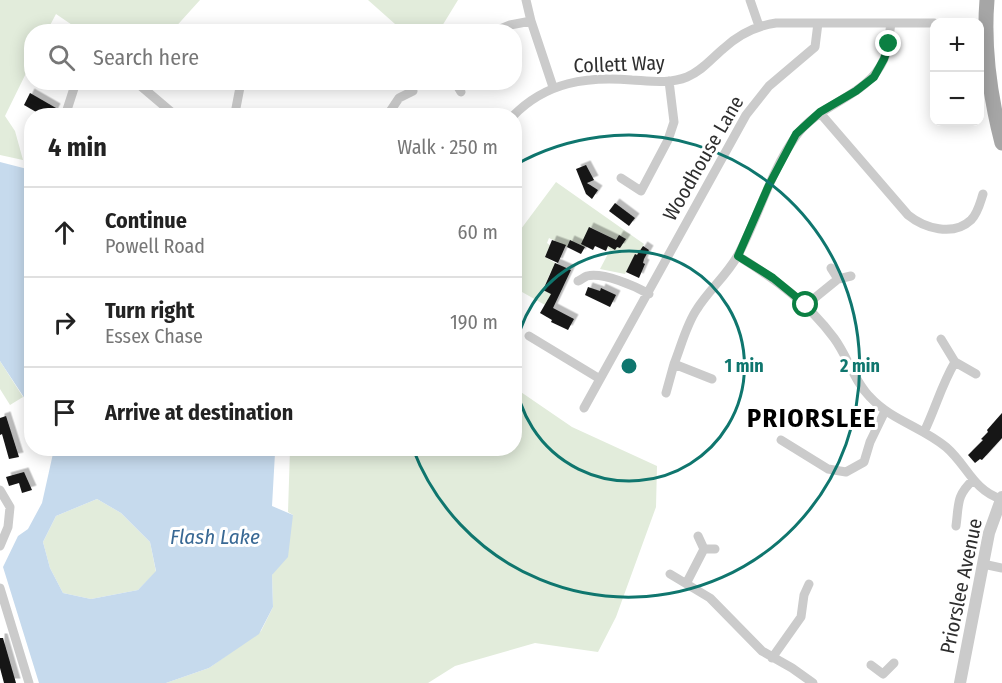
<!DOCTYPE html>
<html lang="en">
<head>
<meta charset="utf-8">
<style>
	body { margin:0; font-family:"Fira Sans Condensed",sans-serif; background:#f6f6f6; color:#222 }
	.controls { position:absolute; right:18px; top:18px; display:grid; overflow:hidden; border-radius:12px; box-shadow:0 3px 15px #0003 }
	.controls button { width:54px; height:54px; display:grid; place-items:center; padding:0; border:0; border-bottom:2px solid #e0e0e0; background:#fff; color:#222; font:30px sans-serif }
	.stop { position:absolute; width:18px; height:18px; margin:-14px; border:4px solid #0b8043; border-radius:50%; background:#fff }
	.stop.end { background:#0b8043; border-color:#fff; box-shadow:0 2px 6px #0008 }
	.list { margin:0; padding:0; list-style:none }
	h2 { display:flex; justify-content:space-between; align-items:center; height:78px; margin:0; padding:0 24px; font-size:26px }
	h2 small { font-size:20px; font-weight:400; color:#767676 }
	.list li { display:grid; grid-template-columns:39px 1fr auto; gap:18px; align-items:center; box-sizing:border-box; height:90px; padding:0 24px; border-top:2px solid #e0e0e0 }
	.list b { display:block; font-size:22px; white-space:nowrap }
	.list p { margin:0; font-size:20px; white-space:nowrap; color:#767676 }
	.list em { font-size:20px; font-style:normal; color:#767676 }
	.icon { flex:none; width:33px; height:33px; fill:none; stroke:currentColor; stroke-width:2; stroke-linecap:round; stroke-linejoin:round }
	.map { position:relative; flex:none; width:1002px; height:683px; overflow:hidden }
	.search { position:absolute; background:#fff; box-shadow:0 3px 15px #0003; left:24px; top:24px; width:498px; height:66px; display:flex; align-items:center; gap:15px; box-sizing:border-box; padding:0 21px; border-radius:24px; color:#767676; font-size:22px }
	.panel { position:absolute; background:#fff; box-shadow:0 3px 15px #0003; left:24px; top:108px; width:498px; height:348px; border-radius:24px }
	.map>svg:first-child { display:block }
	.green { fill:#e2ecdb }
	.water { fill:#c6daed; fill-rule:evenodd }
	.building { fill:#151515; filter:url(#shadow) }
	.lines { fill:none; stroke-linecap:round; stroke-linejoin:round }
	.minor { stroke:#cbcbcb; stroke-width:9 }
	.tertiary { stroke:#cbcbcb; stroke-width:12 }
	.primary { stroke:#a6a6a6; stroke-width:15 }
	.route { stroke:#0b8043; stroke-width:8 }
	.ring { fill:none; stroke:#0f766e; stroke-width:3 }
	.labels { text-anchor:middle; dominant-baseline:central; stroke-width:6; stroke-linejoin:round; paint-order:stroke }
	.street-label { font-size:20px; fill:#2e2e2e; stroke:#fff }
	.water-label { font-size:21px; font-style:italic; fill:#386894; stroke:#fff }
	.district-label { font-size:26px; font-weight:bold; letter-spacing:1.5px; fill:#000; stroke:#fff }
	.centre { fill:#0f766e; stroke:#fff; stroke-width:3 }
	.ring-label { font-size:18px; text-anchor:middle; font-weight:bold; fill:#0f766e; stroke:#fff; stroke-width:6; stroke-linejoin:round; paint-order:stroke }
</style>
</head>
<body>
<div class="map">
<svg width="1002" height="683" viewBox="0 0 1002 683">
	<defs>
		<filter id="shadow"><feDropShadow dx="4.5" dy="-4.5" stdDeviation="0" flood-color="#0004"/></filter>
	</defs>
	<rect width="100%" height="100%" fill="#fff"/>
	<path class="green" d="M0,0H200L172,31H81L56,14L47,31L32,32L31,63L5,116L15,131L23,160L0,155Z
		M368,0H458L439,31L404,32Z
		M556,182L644,244L637,255H635L625,274L600,269L610,250L607,248L611,240L610,237L590,227L591,234L585,247L570,240L567,247L549,238L547,243L550,245L545,257L562,267L557,274L551,271L543,290L547,292L549,288L554,290L545,305L515,288L514,261L519,252L515,249V237Z
		M0,361L23,397L10,405L0,389Z
		M515,388L572,427L657,466L656,507L616,617L598,652L535,643L455,666L428,683H166L209,668L261,631L273,607L272,575L293,515L288,512L290,449L514,448Z
		M97,499L121,513L150,542L156,572L138,590L91,599L63,593L50,568L43,542L56,516Z"/>
	<path class="water" d="M0,162L31,170V408L0,361Z
		M54,449H279L275,453L272,506L293,515L288,557L272,575L273,607L259,634L209,668L166,683H39L3,567L18,536L28,529L42,503ZM97,499L121,513L150,542L156,571L138,590L91,599L63,593L50,568L43,542L56,516Z"/>
	<path class="building" d="M30,93L56,108L52,116H43L24,105Z
		M586,165L594,180L587,183L598,190L592,199L586,194L576,169Z
		M615,203L635,218L629,226L609,211Z
		M589,227L616,240L619,235L626,239L620,248L617,247L615,250L608,246L606,251L595,246L593,250L581,244Z
		M552,240L566,245L558,263L545,257Z
		M570,240L585,247L581,254L567,247Z
		M643,246L649,250L644,259L643,263L645,264L639,278L626,272L635,254L637,255Z
		M555,263L571,270L553,308L574,319L568,330L551,322L552,320L540,313L551,294L543,290Z
		M588,287L600,291L601,288L616,295L610,307L585,295Z
		M1002,413V438L982,460L980,459L975,463L968,455L983,440L981,439L988,432L987,430Z
		M6,416L19,457L9,459L2,434L0,435V418Z
		M24,472L32,490L22,493L19,483L9,486L6,477Z
		M0,638H3L16,683H4L0,668Z"/>
	<g class="lines">
		<path class="minor" d="M750,0L759,26
			M531,21L553,87
			M254,32H268
			M493,32L510,25L531,21L526,0
			M136,82L176,116
			M455,82L461,92
			M820,113L908,215C924,228 953,237 971,220C978,213 980,203 983,194
			M65,116L76,82
			M237,116L236,108L241,82
			M387,116L399,98L413,91
			M513,116C546,82 587,76 632,80C650,81 670,84 687,77C702,71 711,59 723,49C738,35 755,26 776,23H934
			M621,178L641,191L668,140L674,122L669,81
			M738,256C775,279 808,303 834,338C848,357 854,381 870,397C891,420 922,427 946,447C967,465 973,490 1001,499
			M838,279L851,276
			M578,281C581,280 584,277 587,276C603,272 635,286 649,294
			M806,305L838,279L831,268
			M529,336L600,379
			M941,339L955,362L976,374
			M674,364C681,347 686,325 697,309C709,290 727,275 738,255C759,216 770,172 796,136C819,103 868,97 884,59C889,48 889,35 891,23
			M666,393L674,364L712,379
			M584,408L746,115L769,86L815,47L818,23
			M924,432C936,407 941,386 955,362
			M781,440L828,469L846,472L864,462L870,442L885,411
			M0,490L10,507L8,527L0,546
			M956,526C959,504 956,496 973,480
			M698,536L704,549
			M983,564L1002,568
			M670,574L710,598L762,651L792,668L813,683
			M687,582L704,549H715
			M0,588L29,683
			M772,658L801,617L804,595L809,584
			M871,665L883,674L894,663"/>
		<path class="tertiary" d="M960,683L989,533L1002,497"/>
		<path class="primary" d="M987,0C983,48 990,96 1002,143"/>
	</g>
	<g class="lines">
		<path class="route" d="M806,305L773,278L738,256L769,185L796,134L820,112L856,91L874,77L884,59L889,44"/>
	</g>
	<g class="ring">
		<path d="M515 355A115 115 0 1 1 515 377"/>
		<path d="M515 165A231 231 0 1 1 413 449"/>
	</g>
	<g class="labels">
		<g class="street-label">
			<text transform="translate(619 64) rotate(-2)">Collett Way</text>
			<text transform="translate(703 158) rotate(-60)">Woodhouse Lane</text>
			<text transform="translate(961 586) rotate(-78)">Priorslee Avenue</text>
		</g>
		<g class="water-label">
			<text x="215" y="537">Flash Lake</text>
		</g>
		<g class="district-label">
			<text x="812" y="418">PRIORSLEE</text>
		</g>
	</g>
	<circle cx="629" cy="366" r="9" class="centre"/>
	<g class="ring-label">
		<text x="744" y="372">1 min</text>
		<text x="860" y="372">2 min</text>
	</g>
</svg>
<div class="controls">
<button>+</button>
<button>−</button>
</div>
<div class="stop" style="left:806px;top:305px"></div>
<div class="stop end" style="left:889px;top:44px"></div>
<div class="search"><svg class="icon" aria-label="search" viewBox="0 0 24 24"><circle cx="10" cy="10" r="6"/><path d="M15 15l6 6"/></svg>Search here</div>
<section class="panel">
<h2>4 min<small>Walk · 250 m</small></h2>
<ul class="list">
<li><svg class="icon" aria-label="ahead" viewBox="0 0 24 24"><path d="M12 20V5M6 11l6-6 6 6"/></svg><div><b>Continue</b><p>Powell Road</p></div><em>60 m</em></li>
<li><svg class="icon" aria-label="right" viewBox="0 0 24 24"><path d="M7 20v-9h11M14 6l5 5-5 5"/></svg><div><b>Turn right</b><p>Essex Chase</p></div><em>190 m</em></li>
<li><svg class="icon" aria-label="arrive" viewBox="0 0 24 24"><path d="M6 21V4h12l-3 4 3 4H6"/></svg><div><b>Arrive at destination</b></div></li>
</ul>
</section>
</div>
</body>
</html>
